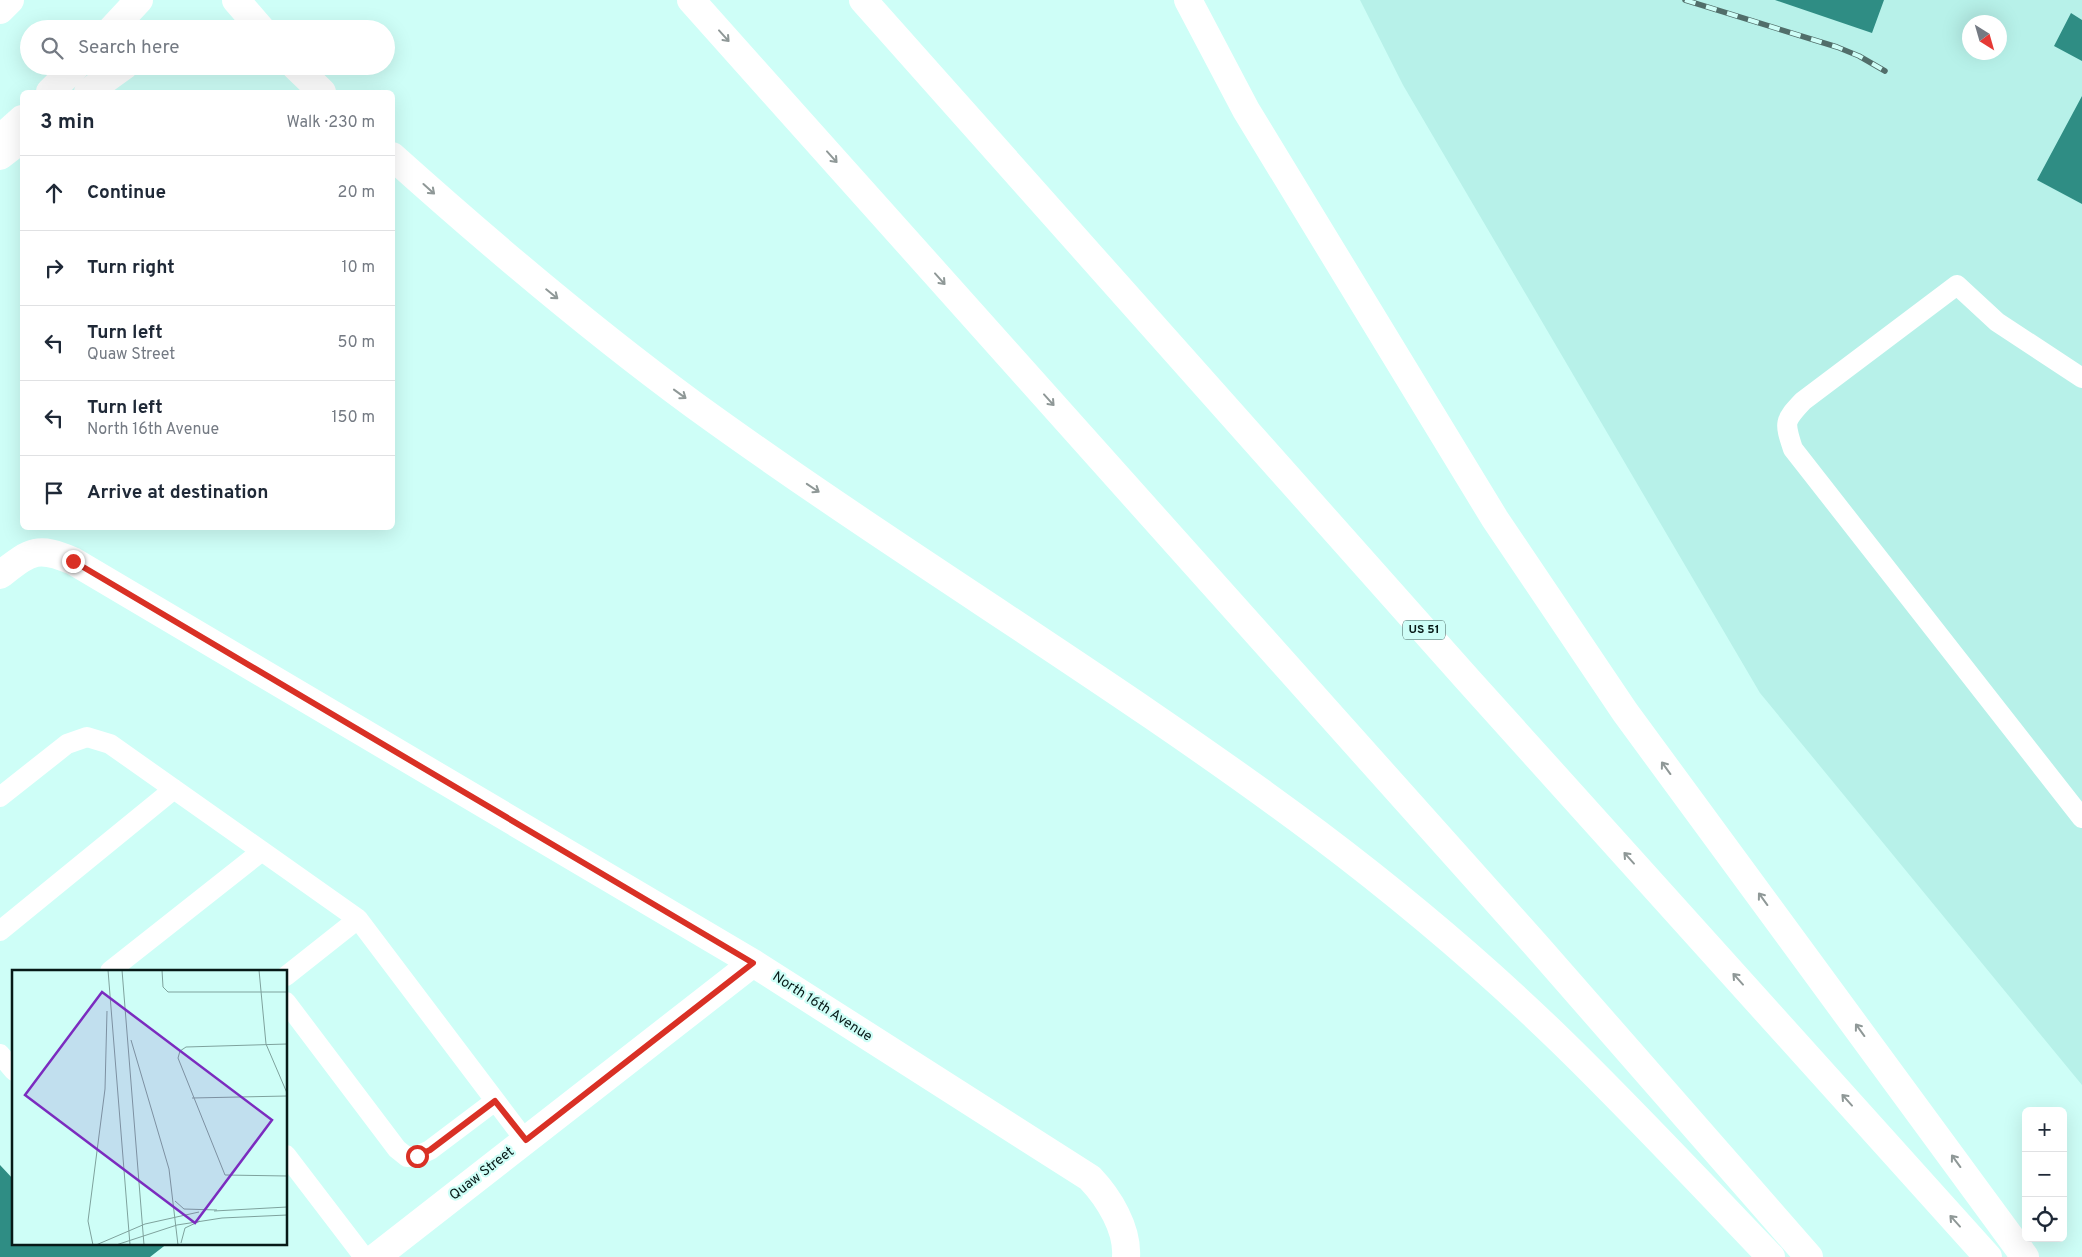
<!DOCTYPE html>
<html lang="en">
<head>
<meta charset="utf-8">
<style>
	body { margin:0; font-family:Overpass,sans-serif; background:#f2f2f3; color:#1f2937 }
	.controls { position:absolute; right:15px; bottom:15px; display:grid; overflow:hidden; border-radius:8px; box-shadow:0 5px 20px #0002 }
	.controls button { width:45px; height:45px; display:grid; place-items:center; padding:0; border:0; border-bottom:1px solid #e0e1e3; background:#fff; color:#1f2937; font:25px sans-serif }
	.compass { position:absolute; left:1962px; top:15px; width:45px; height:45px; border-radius:50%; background:#fff; box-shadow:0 5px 20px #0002; rotate:143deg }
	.stop { position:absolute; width:15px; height:15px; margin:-11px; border:4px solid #d93025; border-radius:50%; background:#fff }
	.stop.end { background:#d93025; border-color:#fff; box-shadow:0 1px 5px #0008 }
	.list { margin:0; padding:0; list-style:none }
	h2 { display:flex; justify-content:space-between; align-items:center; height:65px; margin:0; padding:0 20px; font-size:21px }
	h2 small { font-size:16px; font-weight:400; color:#747a83 }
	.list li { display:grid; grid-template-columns:32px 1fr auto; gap:15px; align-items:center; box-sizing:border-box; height:75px; padding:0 20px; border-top:1px solid #e0e1e3 }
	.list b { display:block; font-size:19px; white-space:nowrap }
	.list p { margin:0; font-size:16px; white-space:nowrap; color:#747a83 }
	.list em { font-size:16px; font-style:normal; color:#747a83 }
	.icon { flex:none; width:28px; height:28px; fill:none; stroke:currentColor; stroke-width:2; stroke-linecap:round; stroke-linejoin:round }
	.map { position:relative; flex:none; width:2082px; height:1257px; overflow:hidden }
	.search { position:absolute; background:#fff; box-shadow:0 5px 20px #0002; left:20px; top:20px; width:375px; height:55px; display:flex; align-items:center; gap:12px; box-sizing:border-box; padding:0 18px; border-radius:28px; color:#747a83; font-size:19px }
	.panel { position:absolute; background:#fff; box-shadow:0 5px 20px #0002; left:20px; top:90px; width:375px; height:440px; border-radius:8px }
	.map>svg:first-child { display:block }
	.built { fill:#b7f1e9; fill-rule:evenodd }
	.building { fill:#2f8d84 }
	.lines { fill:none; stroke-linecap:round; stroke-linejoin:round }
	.service { stroke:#fff; stroke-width:20 }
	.minor { stroke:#fff; stroke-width:28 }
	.secondary { stroke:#fff; stroke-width:28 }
	.motorway { stroke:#fff; stroke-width:28 }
	.rail-casing { stroke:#516e6a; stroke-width:5.5 }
	.rail { stroke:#cefef7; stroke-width:4; stroke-dasharray:11; stroke-linecap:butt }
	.oneway { stroke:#8f9897 }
	.route { stroke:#d93025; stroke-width:6 }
	.labels { text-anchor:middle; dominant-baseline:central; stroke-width:4.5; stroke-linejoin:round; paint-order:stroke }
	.shield { fill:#cefef7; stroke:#435e5a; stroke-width:1 }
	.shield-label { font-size:12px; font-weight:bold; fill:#071917 }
	.street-label { font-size:14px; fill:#071917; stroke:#cefef7 }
	.inset-road { fill:none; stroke:#7ea29d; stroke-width:1 }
	.view { fill:#7b2cbf; fill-opacity:0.15; stroke:#7b2cbf; stroke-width:2.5 }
	.inset-edge { fill:none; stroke:#071917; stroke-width:2.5 }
</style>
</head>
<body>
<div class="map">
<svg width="2082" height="1257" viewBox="0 0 2082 1257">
	<rect width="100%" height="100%" fill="#cefef7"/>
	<path class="built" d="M1360,0H2082V1085L1760,693L1403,85ZM1970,22H2000V52H1970Z"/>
	<path class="building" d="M1775,0H1884L1872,33Z
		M2071,13L2082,20V61L2054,46Z
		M2082,96V204L2037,180Z
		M0,1165L14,1180V1243H168L150,1257H0Z"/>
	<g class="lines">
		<path class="service" d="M2082,378L1997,322L1957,285L1803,401C1784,421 1784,422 1793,449L2082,818
			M0,797L67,744L87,737L110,744L358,919
			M0,931L174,789
			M110,971L262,851
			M286,976L358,919L525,1140
			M286,1002L397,1149L407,1157L417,1156L430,1150L495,1101
			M0,1054L14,1071
			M286,1155L364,1257"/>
		<path class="minor" d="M0,575C30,552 36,545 73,561L753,963L1090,1178C1109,1198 1128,1229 1126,1257
			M376,1257L753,963"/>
		<path class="secondary" d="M0,10L10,0
			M112,29L139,0
			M50,92L76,66
			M0,139L22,119"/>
		<path class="motorway" d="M236,0L261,29
			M691,0L1535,944L1809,1257
			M863,0L1469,681L1988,1257
			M1188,0L1246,110L1495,519L1625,712L2025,1257
			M295,66L322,92
			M88,92L124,66
			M0,156L22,139
			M392,156C489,243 589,328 694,405C898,553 1115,682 1317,833C1402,897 1484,966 1560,1040C1632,1110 1701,1184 1771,1257"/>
		<defs>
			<path id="rail" d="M1685,0L1837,47L1859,56L1885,71"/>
		</defs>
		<use href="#rail" class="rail-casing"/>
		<use href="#rail" class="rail"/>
	</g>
	<defs><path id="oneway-shaft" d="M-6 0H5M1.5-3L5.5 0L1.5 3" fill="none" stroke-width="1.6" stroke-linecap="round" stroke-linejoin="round" transform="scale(1.25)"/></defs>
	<g class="oneway">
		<use href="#oneway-shaft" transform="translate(724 36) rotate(48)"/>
		<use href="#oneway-shaft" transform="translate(832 157) rotate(48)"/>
		<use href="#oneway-shaft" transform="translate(429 189) rotate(42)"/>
		<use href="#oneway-shaft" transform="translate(940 279) rotate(48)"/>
		<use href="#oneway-shaft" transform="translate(552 294) rotate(39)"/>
		<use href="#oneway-shaft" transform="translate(680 394) rotate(36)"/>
		<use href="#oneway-shaft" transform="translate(1049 400) rotate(48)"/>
		<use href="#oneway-shaft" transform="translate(813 488) rotate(34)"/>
		<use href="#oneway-shaft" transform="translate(1666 768) rotate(-126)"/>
		<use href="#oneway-shaft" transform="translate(1629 858) rotate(-132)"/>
		<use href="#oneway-shaft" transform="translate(1763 899) rotate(-126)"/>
		<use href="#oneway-shaft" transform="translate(1738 979) rotate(-132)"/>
		<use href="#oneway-shaft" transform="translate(1860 1030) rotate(-126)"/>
		<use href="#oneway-shaft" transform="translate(1847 1100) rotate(-132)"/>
		<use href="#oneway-shaft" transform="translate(1956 1161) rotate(-126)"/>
		<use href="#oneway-shaft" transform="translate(1955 1221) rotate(-132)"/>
	</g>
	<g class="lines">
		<path class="route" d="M73,561L753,963L526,1140L495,1101L430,1150L417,1156"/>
	</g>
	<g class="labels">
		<rect class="shield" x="1403" y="620.5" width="42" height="19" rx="4"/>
		<g class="shield-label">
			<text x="1424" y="630">US 51</text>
		</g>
		<g class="street-label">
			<text transform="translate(822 1007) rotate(33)">North 16th Avenue</text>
			<text transform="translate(482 1174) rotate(-38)">Quaw Street</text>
		</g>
	</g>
	<g transform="translate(12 970)">
		<rect width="275" height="275" fill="#cefef7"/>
		<path class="inset-road" d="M96,0L118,275M110,0L132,275M150,0L151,17L156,22H275M247,0L254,74L275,123M119,70L157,199L166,275M275,74L174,77L168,81L166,88L213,205L275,206M180,128L275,126M163,231L172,239L205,240M202,241L275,237M169,273L173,258L188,251M81,275L76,251L93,119L95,41M84,275L133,254L187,242M104,275L165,255L210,248L275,245"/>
		<path class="view" d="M90,22L260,150L183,253L13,125Z"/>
		<rect width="275" height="275" class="inset-edge"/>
	</g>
</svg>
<div class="controls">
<button>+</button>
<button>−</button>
<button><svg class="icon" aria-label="locate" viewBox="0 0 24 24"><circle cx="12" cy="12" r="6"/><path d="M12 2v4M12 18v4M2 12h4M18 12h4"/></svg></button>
</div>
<svg class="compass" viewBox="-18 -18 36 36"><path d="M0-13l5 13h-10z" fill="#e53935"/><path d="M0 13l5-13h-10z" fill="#747a83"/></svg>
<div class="stop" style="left:417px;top:1156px"></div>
<div class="stop end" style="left:73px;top:561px"></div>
<div class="search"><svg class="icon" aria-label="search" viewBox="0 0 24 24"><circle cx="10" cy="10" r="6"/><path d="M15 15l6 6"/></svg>Search here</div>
<section class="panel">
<h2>3 min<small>Walk · 230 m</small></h2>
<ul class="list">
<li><svg class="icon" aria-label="ahead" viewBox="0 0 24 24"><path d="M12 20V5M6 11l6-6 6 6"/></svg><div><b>Continue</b></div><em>20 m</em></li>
<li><svg class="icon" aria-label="right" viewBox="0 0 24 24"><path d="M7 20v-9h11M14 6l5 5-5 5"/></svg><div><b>Turn right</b></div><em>10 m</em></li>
<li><svg class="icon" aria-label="left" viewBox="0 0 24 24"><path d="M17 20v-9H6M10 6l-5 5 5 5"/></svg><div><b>Turn left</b><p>Quaw Street</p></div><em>50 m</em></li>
<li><svg class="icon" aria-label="left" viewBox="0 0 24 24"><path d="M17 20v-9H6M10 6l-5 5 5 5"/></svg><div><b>Turn left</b><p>North 16th Avenue</p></div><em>150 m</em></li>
<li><svg class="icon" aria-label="arrive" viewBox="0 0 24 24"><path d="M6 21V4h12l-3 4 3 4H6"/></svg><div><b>Arrive at destination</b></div></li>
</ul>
</section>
</div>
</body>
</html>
